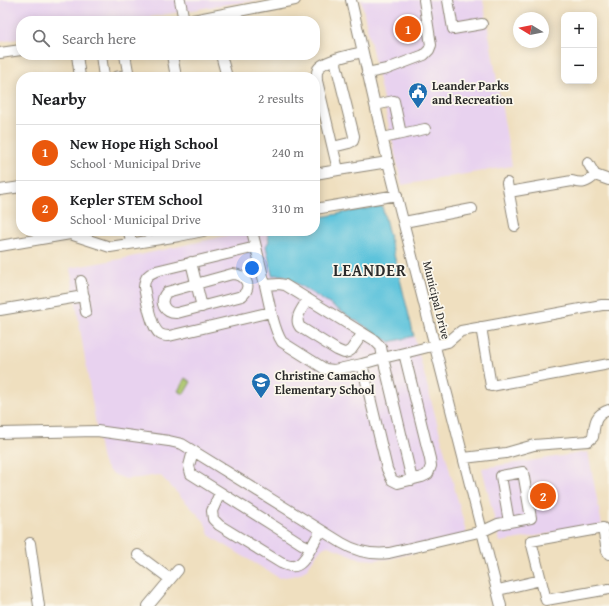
<!DOCTYPE html>
<html lang="en">
<head>
<meta charset="utf-8">
<style>
	body { margin:0; font-family:"Gentium Book Plus",serif; background:#f6f6f6; color:#202124 }
	.controls { position:absolute; right:12px; top:12px; display:grid; overflow:hidden; border-radius:8px; box-shadow:0 2px 10px #0003 }
	.controls button { width:36px; height:36px; display:grid; place-items:center; padding:0; border:0; border-bottom:1px solid #e0e0e0; background:#fff; color:#202124; font:20px sans-serif }
	.compass { position:absolute; left:513px; top:12px; width:36px; height:36px; border-radius:50%; background:#fff; box-shadow:0 2px 10px #0003; rotate:280deg }
	.you { position:absolute; left:252px; top:268px; width:14px; height:14px; margin:-10px; border:3px solid #fff; border-radius:50%; background:#1a73e8; box-shadow:0 0 0 6px #1a73e833 }
	.badge { display:grid; place-items:center; width:26px; height:26px; border-radius:50%; background:#ea580c; color:#fff; font-size:13px; font-weight:700 }
	.pin { position:absolute; translate:-50% -50%; border:2px solid #fff; box-shadow:0 1px 4px #0006 }
	.list { margin:0; padding:0; list-style:none }
	h2 { display:flex; justify-content:space-between; align-items:center; height:52px; margin:0; padding:0 16px; font-size:17px }
	h2 small { font-size:13px; font-weight:400; color:#757577 }
	.list li { display:grid; grid-template-columns:26px 1fr auto; gap:12px; align-items:center; box-sizing:border-box; height:56px; padding:0 16px; border-top:1px solid #e0e0e0 }
	.list b { display:block; font-size:15px; white-space:nowrap }
	.list p { margin:0; font-size:13px; white-space:nowrap; color:#757577 }
	.list em { font-size:13px; font-style:normal; color:#757577 }
	.icon { flex:none; width:22px; height:22px; fill:none; stroke:currentColor; stroke-width:2; stroke-linecap:round; stroke-linejoin:round }
	.map { position:relative; flex:none; width:609px; height:606px; overflow:hidden }
	.search { position:absolute; background:#fff; box-shadow:0 2px 10px #0003; left:16px; top:16px; width:304px; height:44px; display:flex; align-items:center; gap:10px; box-sizing:border-box; padding:0 14px; border-radius:16px; color:#757577; font-size:15px }
	.panel { position:absolute; background:#fff; box-shadow:0 2px 10px #0003; left:16px; top:72px; width:304px; height:164px; border-radius:16px }
	.map>svg:first-child { display:block }
	.built { fill:#e8d2ef }
	.green { fill:#a9c36a; stroke:#6a774a }
	.water { fill:#5dc3db; stroke:#447783 }
	.lines { fill:none; stroke-linecap:round; stroke-linejoin:round }
	.minor-casing { stroke:#8d8575; stroke-width:12 }
	.minor { stroke:#fff; stroke-width:10 }
	.labels { text-anchor:middle; dominant-baseline:central; stroke-width:3.5; stroke-linejoin:round; paint-order:stroke }
	.poi-label { font-size:12px; font-weight:bold; fill:#2b2b2b; stroke:#fbf7ec; text-anchor:start }
	.street-label { font-size:12px; fill:#2b2b2b; stroke:#fbf7ec }
	.district-label { font-size:16px; font-weight:bold; letter-spacing:1px; fill:#2b2b2b; stroke:#fbf7ec }
</style>
</head>
<body>
<div class="map">
<svg width="609" height="606" viewBox="0 0 609 606">
	<rect width="100%" height="100%" fill="#fbf7ec"/>
	<filter id="ink" filterUnits="userSpaceOnUse"><feTurbulence type="fractalNoise" baseFrequency=".025" numOctaves="2"/><feDisplacementMap in="SourceGraphic" scale="8" xChannelSelector="R" yChannelSelector="G"/><feConvolveMatrix kernelMatrix="1 2 1 2 8 2 1 2 1" color-interpolation-filters="sRGB"/></filter>
	<filter id="wash" filterUnits="userSpaceOnUse"><feTurbulence type="fractalNoise" baseFrequency=".012" numOctaves="4" result="noise"/><feDisplacementMap in="SourceGraphic" scale="16" xChannelSelector="R" yChannelSelector="G"/><feGaussianBlur stdDeviation="0.9" result="paint"/><feColorMatrix in="noise" values="0 0 0 0 0 0 0 0 0 0 0 0 0 0 0 0 0 1.4 0 .05"/><feComposite in="paint" operator="in"/></filter>
	<g filter="url(#wash)">
		<rect width="100%" height="100%" fill="#efdfbf"/>
		<path class="built" d="M0,0H263L229,4L125,21H21V38L0,42Z
			M361,0H483L512,166L402,185Z
			M248,231H267L272,275H283L390,342L414,336L468,539L388,559L375,560L361,559L331,547L327,546L323,548L319,551L306,570L297,575L279,578L215,539L209,535L207,528L204,521L161,476L158,475L139,478L125,479L115,475L109,471L103,463L101,456L70,268L126,258Z
			M588,452L602,525L500,542L482,468Z"/>
		<path class="green" d="M185,378L191,382L184,394L178,391Z"/>
		<path class="water" d="M382,206L414,336L390,342L283,275H272L266,246L269,241L267,231H315V218Z"/>
	</g>
	<g filter="url(#ink)">
		<g class="lines">
			<defs>
				<path id="minor" d="M180,0L184,21
					M351,0L388,162L501,606
					M448,0L453,29L482,24
					M188,21L295,0
					M362,52C352,55 323,60 318,69C316,73 317,77 317,81L338,170L388,162
					M0,53L21,50
					M77,55L80,77
					M101,55L104,77
					M125,55L129,77
					M172,55L176,77
					M221,55L227,77
					M367,73L387,69L424,55L429,50L431,45L424,0
					M116,77L128,75
					M375,105L394,101L401,134L383,138
					M401,134L425,129
					M333,147L349,143L353,141L354,136L335,60
					M588,163L595,175
					M315,174L338,170
					M507,183L515,226
					M0,190L21,187
					M509,192L572,181C582,184 587,183 595,175L609,180
					M315,209L397,195
					M404,222L472,209
					M129,231L131,243
					M252,231L256,247L156,271C147,275 145,277 144,287C146,298 151,328 160,334C163,336 165,336 169,336L271,312C274,323 276,333 282,342L325,369L334,370L362,364L387,469L392,480L398,483L422,477L428,474L431,466L430,459L404,353L448,342L461,331L602,305H609
					M0,246L70,234L110,247L179,236L203,231
					M256,247L265,285L279,284L285,285L374,340L381,347L383,358L404,353
					M191,262L202,307
					M232,274C246,274 253,287 242,296L177,313C164,314 158,301 167,292Z
					M81,281L86,312
					M265,285L271,312
					M308,299C303,308 293,318 300,327L337,350L344,353L348,352L351,350L363,333
					M0,310L84,296
					M481,327L491,386L609,364
					M362,364L383,358L412,480
					M0,433L97,431L169,441L182,444L342,543C357,552 371,555 389,553L483,531L498,524L531,518L523,472L501,476L509,522
					M193,451L189,466L191,474L277,528L302,544L311,548L321,530
					M464,458L506,453L534,445L588,441L593,437C595,423 594,415 609,410
					M220,493L212,511L213,519L219,525L281,563C284,564 288,566 291,566C301,568 307,555 311,548
					M30,543L39,606
					M609,554L607,551L603,528L531,541L546,600L609,589
					M138,555L170,579
					M498,590L541,580
					M148,606L178,570"/>
			</defs>
			<use href="#minor" class="minor-casing"/>
			<use href="#minor" class="minor"/>
		</g>
	</g>
	<defs>
		<symbol id="civic-pin" viewBox="-11 -11 22 30"><path d="M0 17L-7.5 6A9.5 9.5 0 1 1 7.5 6Z" fill="#1f6fb2" stroke="#fbf7ec"/><path d="M-.6-6.5H3V-4.5H.6V-3L4-1V1h2V6H-6V1h2V-1L-.6-3ZM-1.2 2.5V6h2.4V2.5Z" fill="#fff"/></symbol>
		<symbol id="school-pin" viewBox="-11 -11 22 30"><path d="M0 17L-7.5 6A9.5 9.5 0 1 1 7.5 6Z" fill="#1f6fb2" stroke="#fbf7ec"/><path d="M0-5L7-2L0 1L-7-2ZM-4 1L0 2.5L4 1V4Q0 6-4 4Z" fill="#fff"/></symbol>
	</defs>
	<g fill-rule="evenodd">
		<use href="#civic-pin" x="407" y="81" width="22" height="30"/>
		<use href="#school-pin" x="250" y="371" width="22" height="30"/>
	</g>
	<g class="labels">
		<g class="poi-label">
			<text x="432" y="85">Leander Parks<tspan x="432" dy="14">and Recreation</tspan></text>
			<text x="275" y="375">Christine Camacho<tspan x="275" dy="14">Elementary School</tspan></text>
		</g>
		<g class="street-label">
			<text transform="translate(437 300) rotate(76)">Municipal Drive</text>
		</g>
		<g class="district-label">
			<text x="370" y="270">LEANDER</text>
		</g>
	</g>
</svg>
<div class="controls">
<button>+</button>
<button>−</button>
</div>
<svg class="compass" viewBox="-18 -18 36 36"><path d="M0-13l5 13h-10z" fill="#e53935"/><path d="M0 13l5-13h-10z" fill="#757577"/></svg>
<div class="you"></div>
<div class="pin badge" style="left:408px;top:29px">1</div>
<div class="pin badge" style="left:543px;top:496px">2</div>
<div class="search"><svg class="icon" aria-label="search" viewBox="0 0 24 24"><circle cx="10" cy="10" r="6"/><path d="M15 15l6 6"/></svg>Search here</div>
<section class="panel">
<h2>Nearby<small>2 results</small></h2>
<ul class="list">
<li><span class="badge">1</span><div><b>New Hope High School</b><p>School · Municipal Drive</p></div><em>240 m</em></li>
<li><span class="badge">2</span><div><b>Kepler STEM School</b><p>School · Municipal Drive</p></div><em>310 m</em></li>
</ul>
</section>
</div>
</body>
</html>
